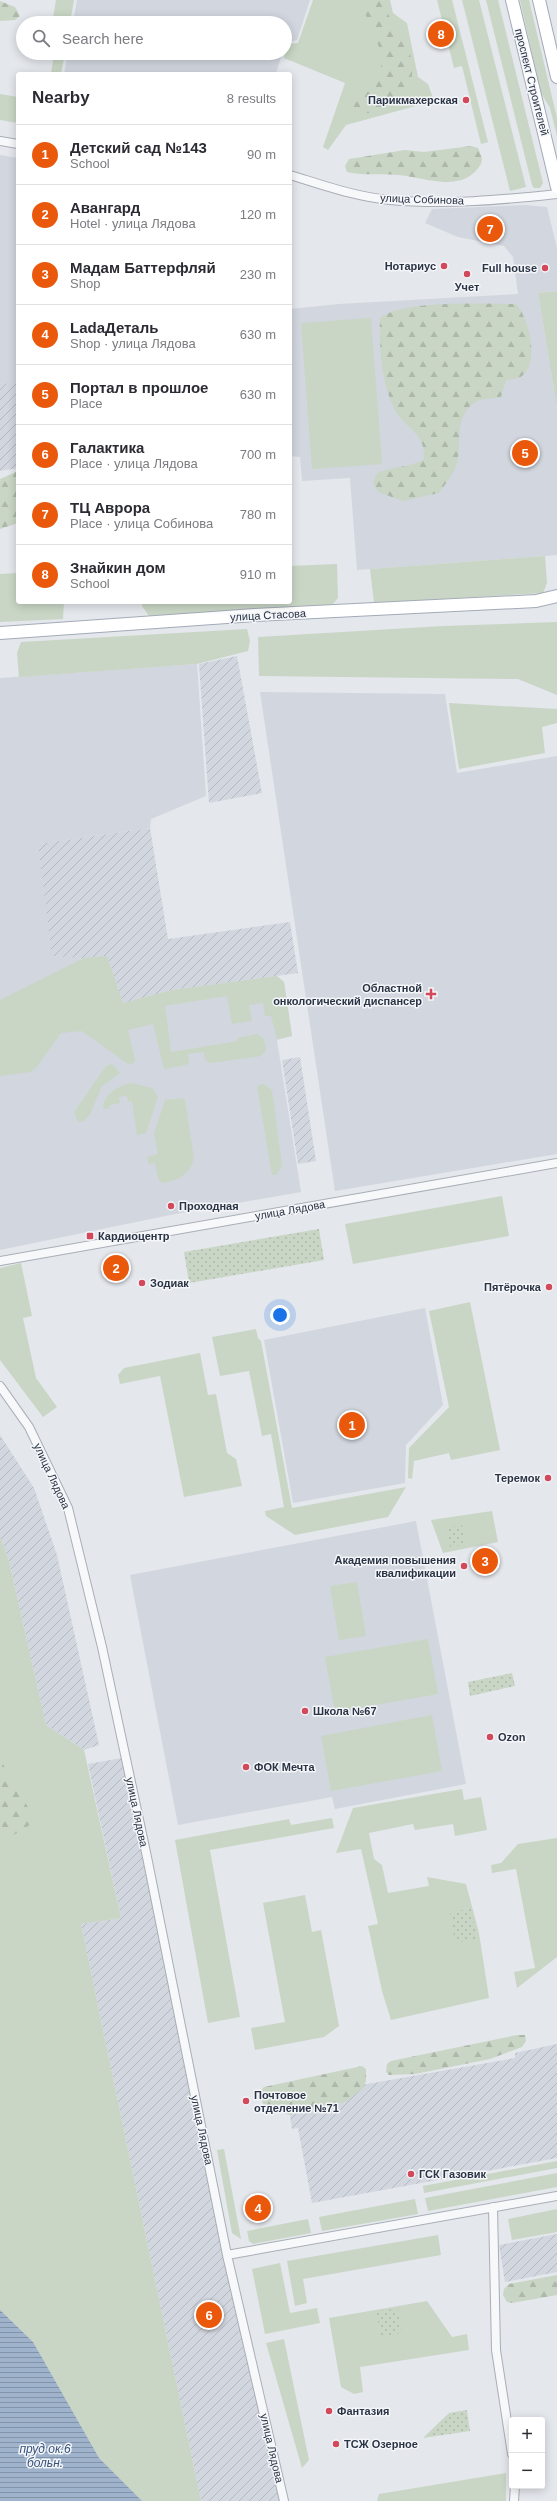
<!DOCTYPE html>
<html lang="en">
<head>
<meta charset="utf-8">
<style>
	body { margin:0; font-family:Arial,sans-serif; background:#f2f2f3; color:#2b2b33 }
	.controls { position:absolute; right:12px; bottom:12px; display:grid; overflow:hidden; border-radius:4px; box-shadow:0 2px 10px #0003 }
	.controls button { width:36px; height:36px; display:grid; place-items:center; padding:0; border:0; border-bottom:1px solid #e1e1e2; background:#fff; color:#2b2b33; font:20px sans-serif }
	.you { position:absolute; left:280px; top:1315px; width:14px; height:14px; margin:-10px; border:3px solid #fff; border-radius:50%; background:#1a73e8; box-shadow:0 0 0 6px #1a73e833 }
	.badge { display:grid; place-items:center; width:26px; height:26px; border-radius:50%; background:#ea580c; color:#fff; font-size:13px; font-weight:700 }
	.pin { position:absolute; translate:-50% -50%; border:2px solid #fff; box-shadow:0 1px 4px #0006 }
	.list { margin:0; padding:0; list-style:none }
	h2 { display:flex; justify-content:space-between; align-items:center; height:52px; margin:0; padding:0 16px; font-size:17px }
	h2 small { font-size:13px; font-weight:400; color:#7c7c81 }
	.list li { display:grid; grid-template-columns:26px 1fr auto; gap:12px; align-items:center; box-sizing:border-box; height:60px; padding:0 16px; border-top:1px solid #e1e1e2 }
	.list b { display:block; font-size:15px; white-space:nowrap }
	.list p { margin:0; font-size:13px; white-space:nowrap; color:#7c7c81 }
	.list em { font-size:13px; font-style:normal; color:#7c7c81 }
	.icon { flex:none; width:22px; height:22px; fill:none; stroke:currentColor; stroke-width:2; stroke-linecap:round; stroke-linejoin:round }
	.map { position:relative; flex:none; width:557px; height:2501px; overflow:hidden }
	.search { position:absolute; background:#fff; box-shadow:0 2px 10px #0003; left:16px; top:16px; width:276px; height:44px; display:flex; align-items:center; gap:10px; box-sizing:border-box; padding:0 14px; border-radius:22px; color:#7c7c81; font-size:15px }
	.panel { position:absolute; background:#fff; box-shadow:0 2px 10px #0003; left:16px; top:72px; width:276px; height:532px; border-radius:4px }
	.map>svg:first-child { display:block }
	.built { fill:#d2d6de }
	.industrial { fill:url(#industrial-furrows) }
	.grass { fill:#c9d6c5 }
	.forest { fill:url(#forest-firs) }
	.park { fill:url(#park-dots) }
	.water { fill:url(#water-rules) }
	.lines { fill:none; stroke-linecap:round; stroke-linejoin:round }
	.minor-casing { stroke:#a9aeb7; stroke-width:10 }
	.primary-casing { stroke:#a3abb8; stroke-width:14 }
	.minor { stroke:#f7f8fa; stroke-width:8 }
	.primary { stroke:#fff; stroke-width:12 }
	.poi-dot { fill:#d1495b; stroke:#f4f6f9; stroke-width:1.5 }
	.labels { text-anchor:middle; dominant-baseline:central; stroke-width:3; stroke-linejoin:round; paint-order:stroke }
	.street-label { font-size:11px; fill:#2b3445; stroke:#f4f6f9 }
	.poi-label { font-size:11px; font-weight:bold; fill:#2b3445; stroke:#f4f6f9; text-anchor:start }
	.water-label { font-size:12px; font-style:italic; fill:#34527a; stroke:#f4f6f9 }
</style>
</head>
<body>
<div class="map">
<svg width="557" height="2501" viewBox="0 0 557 2501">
	<defs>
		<pattern id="industrial-furrows" width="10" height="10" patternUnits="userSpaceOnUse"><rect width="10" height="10" fill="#d2d6de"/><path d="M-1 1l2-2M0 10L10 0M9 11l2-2" fill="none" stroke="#b4b8c0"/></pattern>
		<pattern id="forest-firs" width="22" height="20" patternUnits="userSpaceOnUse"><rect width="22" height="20" fill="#c9d6c5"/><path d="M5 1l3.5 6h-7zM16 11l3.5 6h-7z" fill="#adb8ab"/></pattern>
		<pattern id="park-dots" width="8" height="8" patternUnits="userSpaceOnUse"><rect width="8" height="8" fill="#c9d6c5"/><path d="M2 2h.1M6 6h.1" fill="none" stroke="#adb8ab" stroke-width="1.8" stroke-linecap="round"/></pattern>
		<pattern id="water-rules" width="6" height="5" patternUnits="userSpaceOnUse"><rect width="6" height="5" fill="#9fb4cc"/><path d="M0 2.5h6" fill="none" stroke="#8293a7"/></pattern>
	</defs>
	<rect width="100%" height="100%" fill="#e4e7ec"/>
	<path class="built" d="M77,0H310L297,40L285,43V23H73Z
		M68,53H282L276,74H64Z
		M0,155L18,158V385L0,387Z
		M525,205L547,207L557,248V291L538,293L557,408V555L357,570L350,478L302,481L300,457L290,456V309L339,304L518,294L513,257L504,246L458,237L425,223L432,209Z
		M197,664L206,796L151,819L150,828L38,844L107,956L123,1003L172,990L277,976L284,982L292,1036L277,1040L301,1192L175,1214L0,1250V678Z
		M260,692L445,694L457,773L557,756V1154L335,1191Z
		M425,1308L443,1405L406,1445L405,1483L293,1503L264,1340Z
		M416,1521L466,1784L335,1809L332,1797L178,1825L130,1575Z"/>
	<path class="industrial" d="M18,383V468L0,471V384Z
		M237,656L262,793L209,803L199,664Z
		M150,828L168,939L290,922L298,973L172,990L123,1003L107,956L84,958L52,956L38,844Z
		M300,1057L316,1161L298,1164L282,1060Z
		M0,1435L34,1488L57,1555L99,1745L84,1750L46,1725L9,1561L0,1536Z
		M122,1758L224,2254L281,2501H201L81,1924L121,1918L88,1764Z
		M557,2044V2158L312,2203L298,2128L292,2129L290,2116L293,2097L515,2058V2053Z
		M557,2234V2272L505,2282L499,2245Z"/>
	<path class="grass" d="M56,0H74L70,23H52Z
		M313,0H390L393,13L407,23L418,77L428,84L434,101L346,125L328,150L323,147L345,83L284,58L288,44L298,43Z
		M437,0H452L488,142L481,144L462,66L454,68Z
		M462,0H479L526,187L510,191Z
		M486,0H498L543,183L540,188H534L532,185Z
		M520,0H529L557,118V136L550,108L541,93Z
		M54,53H65L61,74H51Z
		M0,94L18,97V123L0,120Z
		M557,291V408L538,293Z
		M371,318L382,464L312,469L301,323Z
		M545,556L547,583L543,593L374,603L370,569Z
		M337,564L338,598L332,605L149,616L142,606V602H290V566Z
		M18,573V602H64L63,619L0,622V574Z
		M557,622V695L518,679L259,676L258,637L443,626Z
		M247,629L250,641L248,651L197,664L19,677L17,653L21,642Z
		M449,703L557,709V723L542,727L545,753L459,769Z
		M107,956L123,1003L172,990L277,976L284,982L292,1036L277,1039L271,1016H265L263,1003L249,1005L252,1021L232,1024L227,996L165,1006L171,1052L238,1041L237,1038L257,1034L264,1039L266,1050L261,1056L210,1063L205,1060L204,1052L188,1054L189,1063L186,1065L164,1069L153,1024L128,1030L135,1060L134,1063L128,1064L82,1031L61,1033L36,1068L30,1072L0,1076V1000L84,958Z
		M112,1064L120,1073L102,1086L90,1114L84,1121L79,1122L77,1120L74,1112L106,1066Z
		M131,1083L152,1088L158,1097L146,1133L137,1135L132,1101L128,1102L127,1096L119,1097L120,1103L109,1105L110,1108L103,1109C104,1093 117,1087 131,1083Z
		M264,1084L272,1090L282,1166L276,1175H272L257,1086Z
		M182,1098L185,1100L194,1158C190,1174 178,1181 162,1183L158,1178L155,1163L149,1164L147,1157L158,1154L154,1133L165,1100Z
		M502,1196L509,1236L353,1264L345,1224Z
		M21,1263L32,1316L23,1318L36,1378L57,1407L43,1417L0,1360V1268Z
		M470,1302L500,1450L451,1460L449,1453L414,1461L412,1479L408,1478L409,1448L449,1407L429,1311Z
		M256,1329L258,1338L261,1341L292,1508L406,1487L388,1517L295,1535L266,1516L265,1511L284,1507L271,1434L262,1436L249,1371L220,1376L212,1337Z
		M200,1353L208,1395L216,1394L227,1453L236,1459L242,1486L184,1497L160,1376L120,1384L118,1375L124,1368Z
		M492,1511L498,1542L443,1553L431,1520Z
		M0,1536L9,1561L46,1725L84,1750L121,1918L81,1924L201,2501H0Z
		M357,1582L366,1636L339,1640L330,1586Z
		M428,1639L438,1694L335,1712L325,1657Z
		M432,1715L442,1771L331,1791L321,1736Z
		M462,1789L464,1800L481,1797L487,1830L455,1836L453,1824L415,1830L413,1824L369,1833L374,1859L382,1865L388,1893L429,1886L427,1877L466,1884L479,1933L489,1998L391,2020L382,1991L368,1926L378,1924L361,1849L336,1853L353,1808Z
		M332,1818L334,1828L210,1850L240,2017L208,2023L175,1840L289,1819L291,1825Z
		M557,1838V1957L517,1988L514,1972L535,1968L516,1869L492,1873L491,1865L501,1863L518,1844Z
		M305,1895L312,1932L321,1930L339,2026L324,2037L255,2050L251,2028L285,2022L263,1903Z
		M224,2149L241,2239L232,2233L217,2150Z
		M557,2161V2168L424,2193L423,2186Z
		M557,2173V2187L428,2211L425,2198Z
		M415,2199L418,2214L322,2231L319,2217Z
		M557,2209V2232L512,2240L508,2219Z
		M308,2219L311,2233L253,2244L249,2241L247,2231Z
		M438,2235L441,2255L303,2279L307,2303L295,2306L287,2261Z
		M280,2263L290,2313L317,2308L320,2323L265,2334L252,2269Z
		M427,2301L452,2337L467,2334L469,2350L360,2367L363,2392L354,2394L341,2387L329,2318Z
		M284,2339L309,2460L302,2468L266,2343Z
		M506,2473V2501H377L379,2494Z"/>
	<path class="forest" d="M357,0H384C388,23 397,21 404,37C420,71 414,101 375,112C366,114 357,115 351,106C354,94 364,89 372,81C390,63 379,48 372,30C368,20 364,9 357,0Z
		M0,1L15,7L20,16L15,20L0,21Z
		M471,146L478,148L482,158L481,164C463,194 427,178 399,175C382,173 364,176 347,172L345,166L349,159L405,150L424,152Z
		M516,304C529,318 540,362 522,376C518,379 511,379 506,380L501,397C492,400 482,397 474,403C455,416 461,439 458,458C456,471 446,483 439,493L403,501L378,492L373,483L377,473C393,466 410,468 424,459C426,431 403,429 393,406C381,380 379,346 380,318C402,300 485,304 516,304Z
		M18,471V523L0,529V479Z
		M0,1759L36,1821L9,1838L0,1823Z
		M517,2035H525L526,2041L522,2047L490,2059L415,2074L389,2075L386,2072L387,2064L391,2061Z
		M362,2066L366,2069V2081L363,2088L347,2101L289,2115L263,2104L260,2091L264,2087Z
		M557,2275V2295L512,2303L507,2302L503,2295L504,2289L509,2284Z"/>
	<path class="park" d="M319,1229L324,1260L189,1283L184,1252Z
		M462,1525L466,1544L450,1547L446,1528Z
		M512,1673L515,1686L470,1696L468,1682Z
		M471,1909L477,1939L455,1943L450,1912Z
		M397,2308L402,2333L381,2337L376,2312Z
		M467,2410L470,2431L423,2438L449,2413Z"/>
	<path class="water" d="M0,2310L33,2342L99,2458L142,2501H0Z"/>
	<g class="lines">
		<defs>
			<path id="minor" d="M0,141L18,144
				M290,175C323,185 356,197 390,200C445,205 502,200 557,194
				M0,1261L557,1163
				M0,1386L29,1427L68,1508L102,1647L147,1857L227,2255L284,2501
				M493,2207L496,2350L512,2454
				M227,2255L557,2196
				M514,2501L515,2486"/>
			<path id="primary" d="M512,0L557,187
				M539,0L557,77
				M0,633L255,615L536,601L557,596"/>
		</defs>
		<use href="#minor" class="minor-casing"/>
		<use href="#primary" class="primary-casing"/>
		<use href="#minor" class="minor"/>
		<use href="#primary" class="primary"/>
	</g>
	<g class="poi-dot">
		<circle cx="466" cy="100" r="4"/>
		<circle cx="444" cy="266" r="4"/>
		<circle cx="545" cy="268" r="4"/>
		<circle cx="467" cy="274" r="4"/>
		<path d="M429 988h4v4h4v4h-4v4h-4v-4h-4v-4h4z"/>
		<circle cx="171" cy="1206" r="4"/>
		<rect x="86" y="1232" width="8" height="8" rx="2"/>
		<circle cx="142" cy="1283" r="4"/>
		<circle cx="549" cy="1287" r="4"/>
		<circle cx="548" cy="1478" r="4"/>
		<circle cx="464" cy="1566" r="4"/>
		<circle cx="305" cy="1711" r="4"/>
		<circle cx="490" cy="1737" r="4"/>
		<circle cx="246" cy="1767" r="4"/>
		<circle cx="246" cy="2101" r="4"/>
		<circle cx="411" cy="2174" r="4"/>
		<circle cx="329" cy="2411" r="4"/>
		<circle cx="336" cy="2444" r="4"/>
	</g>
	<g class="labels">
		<g class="street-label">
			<text transform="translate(532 82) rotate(76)">проспект Строителей</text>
			<text transform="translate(422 199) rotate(2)">улица Собинова</text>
			<text transform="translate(268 615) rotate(-3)">улица Стасова</text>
			<text transform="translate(290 1210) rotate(-10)">улица Лядова</text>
			<text transform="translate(52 1476) rotate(65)">улица Лядова</text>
			<text transform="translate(137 1812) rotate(78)">улица Лядова</text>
			<text transform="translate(202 2130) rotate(78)">улица Лядова</text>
			<text transform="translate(272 2448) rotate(77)">улица Лядова</text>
		</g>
		<g class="poi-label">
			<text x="458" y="100" text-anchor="end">Парикмахерская</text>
			<text x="436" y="266" text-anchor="end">Нотариус</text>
			<text x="537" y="268" text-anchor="end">Full house</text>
			<text x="467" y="287" text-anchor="middle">Учет</text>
			<text x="422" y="988" text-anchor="end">Областной<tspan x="422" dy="13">онкологический диспансер</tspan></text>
			<text x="179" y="1206">Проходная</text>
			<text x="98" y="1236">Кардиоцентр</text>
			<text x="150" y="1283">Зодиак</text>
			<text x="541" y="1287" text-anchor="end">Пятёрочка</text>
			<text x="540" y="1478" text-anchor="end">Теремок</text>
			<text x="456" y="1560" text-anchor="end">Академия повышения<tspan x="456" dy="13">квалификации</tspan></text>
			<text x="313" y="1711">Школа №67</text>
			<text x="498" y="1737">Ozon</text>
			<text x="254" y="1767">ФОК Мечта</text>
			<text x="254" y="2095">Почтовое<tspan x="254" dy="13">отделение №71</tspan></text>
			<text x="419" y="2174">ГСК Газовик</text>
			<text x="337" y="2411">Фантазия</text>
			<text x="344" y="2444">ТСЖ Озерное</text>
		</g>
		<g class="water-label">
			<text x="45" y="2449">пруд ок.6<tspan x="45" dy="14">больн.</tspan></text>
		</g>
	</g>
</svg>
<div class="controls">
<button>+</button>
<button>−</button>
</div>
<div class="you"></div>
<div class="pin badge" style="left:352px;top:1425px">1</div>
<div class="pin badge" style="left:116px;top:1268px">2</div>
<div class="pin badge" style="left:485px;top:1561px">3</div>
<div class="pin badge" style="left:258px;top:2208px">4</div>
<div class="pin badge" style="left:525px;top:453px">5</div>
<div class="pin badge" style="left:209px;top:2315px">6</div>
<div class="pin badge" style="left:490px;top:229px">7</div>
<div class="pin badge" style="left:441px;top:34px">8</div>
<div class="search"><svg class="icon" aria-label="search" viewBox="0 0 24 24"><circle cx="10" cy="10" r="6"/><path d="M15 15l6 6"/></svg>Search here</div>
<section class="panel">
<h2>Nearby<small>8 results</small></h2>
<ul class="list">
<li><span class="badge">1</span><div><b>Детский сад №143</b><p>School</p></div><em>90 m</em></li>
<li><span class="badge">2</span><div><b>Авангард</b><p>Hotel · улица Лядова</p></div><em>120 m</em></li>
<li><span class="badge">3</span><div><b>Мадам Баттерфляй</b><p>Shop</p></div><em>230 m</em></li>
<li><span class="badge">4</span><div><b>LadaДеталь</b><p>Shop · улица Лядова</p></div><em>630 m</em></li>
<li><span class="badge">5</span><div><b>Портал в прошлое</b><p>Place</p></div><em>630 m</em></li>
<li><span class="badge">6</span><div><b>Галактика</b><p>Place · улица Лядова</p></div><em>700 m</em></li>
<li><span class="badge">7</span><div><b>ТЦ Аврора</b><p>Place · улица Собинова</p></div><em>780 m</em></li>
<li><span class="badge">8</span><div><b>Знайкин дом</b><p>School</p></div><em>910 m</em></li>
</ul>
</section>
</div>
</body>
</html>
